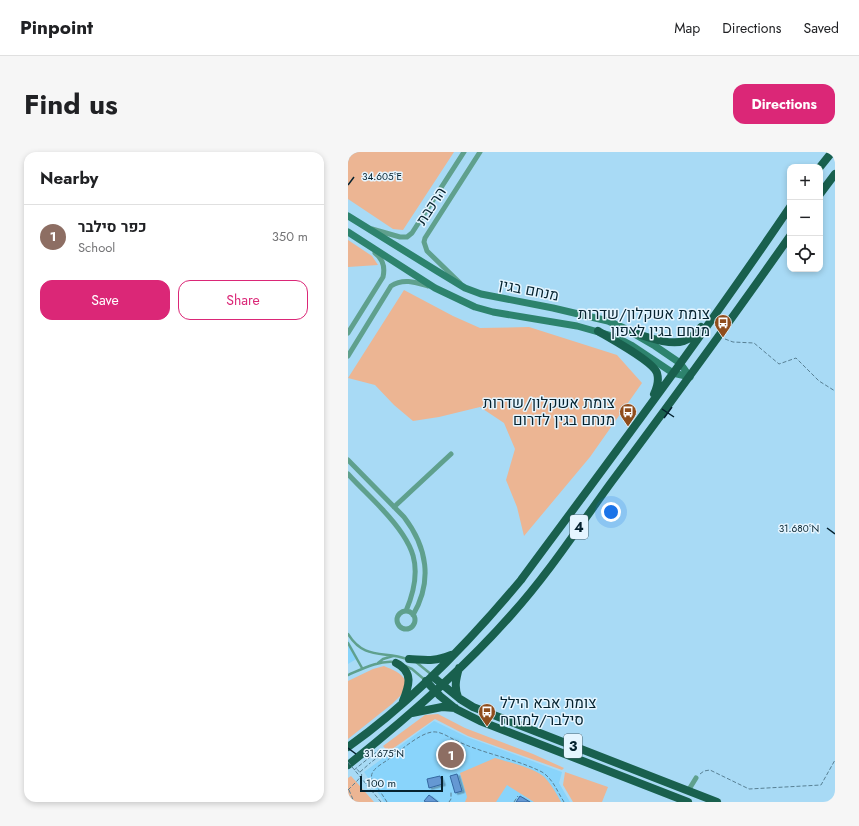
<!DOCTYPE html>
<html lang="en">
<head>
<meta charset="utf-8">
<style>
	body { margin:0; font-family:Jost,Heebo,sans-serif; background:#f6f6f6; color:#202124 }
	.controls { position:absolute; right:12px; top:12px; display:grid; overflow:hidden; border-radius:8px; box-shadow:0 2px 6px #0003 }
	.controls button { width:36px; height:36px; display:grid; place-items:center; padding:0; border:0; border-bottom:1px solid #e0e0e0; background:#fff; color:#202124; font:20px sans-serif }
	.scale { position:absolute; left:12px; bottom:10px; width:83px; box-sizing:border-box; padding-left:4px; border:2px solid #05222f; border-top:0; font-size:11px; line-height:14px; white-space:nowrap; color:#05222f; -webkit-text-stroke:3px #e5f5ff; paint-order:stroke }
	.you { position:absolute; left:263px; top:360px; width:14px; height:14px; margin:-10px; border:3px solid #fff; border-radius:50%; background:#1a73e8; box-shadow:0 0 0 6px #1a73e833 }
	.badge { display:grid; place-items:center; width:26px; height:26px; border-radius:50%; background:#db2777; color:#fff; font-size:13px; font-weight:700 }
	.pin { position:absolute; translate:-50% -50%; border:2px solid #fff; box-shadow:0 1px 4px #0006 }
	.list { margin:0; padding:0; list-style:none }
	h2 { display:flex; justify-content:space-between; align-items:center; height:52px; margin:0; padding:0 16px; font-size:17px }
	h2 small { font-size:13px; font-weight:400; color:#757577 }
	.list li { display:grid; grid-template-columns:26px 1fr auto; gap:12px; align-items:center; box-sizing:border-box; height:64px; padding:0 16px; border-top:1px solid #e0e0e0 }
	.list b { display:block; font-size:15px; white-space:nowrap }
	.list p { margin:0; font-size:13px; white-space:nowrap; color:#757577 }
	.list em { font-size:13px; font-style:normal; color:#757577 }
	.actions { display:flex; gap:8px; padding:12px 16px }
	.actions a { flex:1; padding:9px 0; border:1px solid #db2777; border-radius:12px; text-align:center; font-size:14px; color:#db2777 }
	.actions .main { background:#db2777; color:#fff }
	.icon { flex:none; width:22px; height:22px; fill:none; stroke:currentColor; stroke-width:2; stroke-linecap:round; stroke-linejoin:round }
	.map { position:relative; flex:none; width:487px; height:650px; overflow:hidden; border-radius:12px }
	header { display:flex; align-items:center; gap:24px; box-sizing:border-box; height:56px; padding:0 20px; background:#fff; border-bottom:1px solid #e0e0e0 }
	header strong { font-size:19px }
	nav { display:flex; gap:22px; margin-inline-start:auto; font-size:14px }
	.intro { display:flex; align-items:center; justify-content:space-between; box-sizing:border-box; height:96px; padding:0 24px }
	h1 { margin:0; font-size:28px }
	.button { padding:10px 18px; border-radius:12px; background:#db2777; color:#fff; font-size:14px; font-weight:700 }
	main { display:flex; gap:24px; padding:0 24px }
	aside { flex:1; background:#fff; border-radius:12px; box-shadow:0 2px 6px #0003 }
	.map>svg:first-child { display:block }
	.built { fill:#89d4fb }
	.green { fill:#ecb593 }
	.building { fill:#6598d3; stroke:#3467a0; filter:url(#shadow) }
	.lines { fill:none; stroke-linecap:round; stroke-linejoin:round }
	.path { stroke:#588094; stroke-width:1; stroke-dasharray:4 2; stroke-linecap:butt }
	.service { stroke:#5fa08d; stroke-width:2.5 }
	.minor { stroke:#5fa08d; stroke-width:5 }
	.secondary { stroke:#2d836d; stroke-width:7 }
	.trunk { stroke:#19604e; stroke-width:8 }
	.path-bridge { stroke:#588094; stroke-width:1; stroke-dasharray:4 2; stroke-linecap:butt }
	.ticks { fill:none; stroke:#05222f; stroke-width:1.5 }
	.labels { text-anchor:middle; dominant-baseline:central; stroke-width:3; stroke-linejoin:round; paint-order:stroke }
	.shield { fill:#e5f5ff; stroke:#48616d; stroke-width:1 }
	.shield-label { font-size:14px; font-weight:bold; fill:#05222f }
	.street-label { font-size:15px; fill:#05222f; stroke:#e5f5ff }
	.poi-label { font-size:15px; fill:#05222f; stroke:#e5f5ff; text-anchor:end }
	.ticks-label { font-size:10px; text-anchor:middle; fill:#05222f; stroke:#e5f5ff; stroke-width:3; stroke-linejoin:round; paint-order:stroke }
</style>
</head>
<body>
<header>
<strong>Pinpoint</strong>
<nav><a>Map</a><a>Directions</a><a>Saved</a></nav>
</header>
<div class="intro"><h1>Find us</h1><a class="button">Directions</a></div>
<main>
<aside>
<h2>Nearby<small></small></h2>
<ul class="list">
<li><span class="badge" style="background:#8d6e63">1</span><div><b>כפר סילבר</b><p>School</p></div><em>350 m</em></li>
</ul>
<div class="actions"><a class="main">Save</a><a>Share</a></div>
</aside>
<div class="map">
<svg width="487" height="650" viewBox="0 0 487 650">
	<defs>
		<filter id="shadow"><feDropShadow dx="2.5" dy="1.5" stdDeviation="0" flood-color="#0004"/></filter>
	</defs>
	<rect width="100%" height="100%" fill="#a8daf5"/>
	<path class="built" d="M0,488L10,506L0,512Z
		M86,569L119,585L214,620L211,631L222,650H36L16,620Z"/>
	<path class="green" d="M0,0H106L55,78L45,77L0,47Z
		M0,88L24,104L30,113L0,115Z
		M56,138L105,164L132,176L181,175L269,203L294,231L242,305L176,384L169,355L158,328L167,297L156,271L132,255L91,265L65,269L46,253L27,233L0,226Z
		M36,514C45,518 53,520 58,530L54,542L44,552L0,587V529L25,517Z
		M90,562L117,576L185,602L216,616L214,618L120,584L87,567L40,600L35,594L77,563Z
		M147,606C162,611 190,616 199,628C205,635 209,643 213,650H186L159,633L148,650H117L119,645L112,621Z
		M217,620L260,635L254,650H225L215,633Z
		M3,624L26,650H2L0,647V626Z"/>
	<path class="building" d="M109,622L114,639L107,641L102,624Z
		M92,624L95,632L81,636L79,627Z
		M81,643L90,650H78L76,649Z
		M172,644L182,650H168Z"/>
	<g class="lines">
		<path class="path" d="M377,187L385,190L406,191L431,212L448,206L471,229L487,239
			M12,620L21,612
			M352,622L356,619L362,618L401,637L473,633L487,608
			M0,638L9,629L14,623L8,616
			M1,638L6,650
			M23,638L33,650
			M39,650L24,627C21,619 32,613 38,609C50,601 70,582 84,580C93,579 100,585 107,588C135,602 166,606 194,620C205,627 209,639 216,650
			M101,650L103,647V639
			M166,650L170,644"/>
		<path class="service" d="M0,482C16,508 35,499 59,507
			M0,491L14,516
			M68,510L84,523
			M30,511L35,507L45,504
			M57,514L64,517L77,528
			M0,523C14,517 31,508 47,510"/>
		<path class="minor" d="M24,77L52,85H59L64,81L116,0
			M112,131L79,99L76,90L77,86L132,0
			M0,181L35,125C37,116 35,107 27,101
			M0,204L43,134C55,126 67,130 80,134
			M0,308L56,365C79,395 85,429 65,463
			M0,322C11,334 23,345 34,357C66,391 77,414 58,459
			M46,355L103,302
			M49 468a9 9 0 1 1 18 0a9 9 0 1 1-18 0Z
			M340,639L348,626"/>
		<path class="secondary" d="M0,64L89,119L117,136L133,142L205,156L260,169L276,176L307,194L332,211L342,225
			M0,80L87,136L127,155L145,160L229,174L268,185L283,193L325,221L342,225"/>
		<path class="trunk" d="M472,15L484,0
			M472,42L487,22
			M250,179C263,187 305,209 309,221C311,228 309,236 306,242
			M283,180C297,184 321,194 336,189C343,187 348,181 353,175
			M61,507C79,508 85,510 103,503
			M48,511C66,520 61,534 55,549
			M84,524L112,547L125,555L369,650
			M78,529L92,544L108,557L132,569L340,650
			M110,545C106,535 108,527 111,516
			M64,561L94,555L107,556
			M0,595C65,549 122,489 173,428C264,305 356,182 442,55
			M0,613C58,567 115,518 164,462C200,422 230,376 262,332C323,250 383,168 442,84"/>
		<path class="path-bridge" d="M0,610L23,638
			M6,618L32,597L35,601L21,612"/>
	</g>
	<path class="ticks" d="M0,33L6,25M314,257L326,265M316,266L324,255M479,376L487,382M0,596L8,602"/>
	<defs>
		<symbol id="bus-pin" viewBox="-11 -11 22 30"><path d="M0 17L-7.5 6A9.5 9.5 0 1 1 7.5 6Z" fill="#8f4d1c" stroke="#e5f5ff"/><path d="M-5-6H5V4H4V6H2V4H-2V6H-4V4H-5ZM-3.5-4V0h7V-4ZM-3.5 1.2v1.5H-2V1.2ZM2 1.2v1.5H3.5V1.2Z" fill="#fff"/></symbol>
	</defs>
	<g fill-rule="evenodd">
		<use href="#bus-pin" x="365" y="161" width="20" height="27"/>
		<use href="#bus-pin" x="270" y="250" width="20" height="27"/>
		<use href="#bus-pin" x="129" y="550" width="20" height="27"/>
	</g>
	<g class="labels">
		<g class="shield">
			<rect x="222" y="363" width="18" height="24" rx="3"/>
			<rect x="216" y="582" width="18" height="24" rx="3"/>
		</g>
		<g class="shield-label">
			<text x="231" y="375">4</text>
			<text x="225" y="594">3</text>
		</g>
		<g class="street-label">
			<text transform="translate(83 54) rotate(-57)">הרכבת</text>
			<text transform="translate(181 138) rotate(11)">מנחם בגין</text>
		</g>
		<g class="poi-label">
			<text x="362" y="162">צומת אשקלון/שדרות<tspan x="362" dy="17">מנחם בגין לצפון</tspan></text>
			<text x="267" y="251">צומת אשקלון/שדרות<tspan x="267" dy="17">מנחם בגין לדרום</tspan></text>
			<text x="152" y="551" text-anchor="start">צומת אבא הילל<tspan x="152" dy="17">סילבר/למזרח</tspan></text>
		</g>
	</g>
	<g class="ticks-label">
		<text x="34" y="28">34.605°E</text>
		<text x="451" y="380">31.680°N</text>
		<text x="36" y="605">31.675°N</text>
	</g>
</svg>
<div class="controls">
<button>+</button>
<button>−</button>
<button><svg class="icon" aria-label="locate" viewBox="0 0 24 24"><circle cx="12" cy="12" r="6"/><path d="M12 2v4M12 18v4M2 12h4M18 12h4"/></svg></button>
</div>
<div class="scale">100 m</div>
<div class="you"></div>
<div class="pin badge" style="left:103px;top:603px;background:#8d6e63">1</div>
</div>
</main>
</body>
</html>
